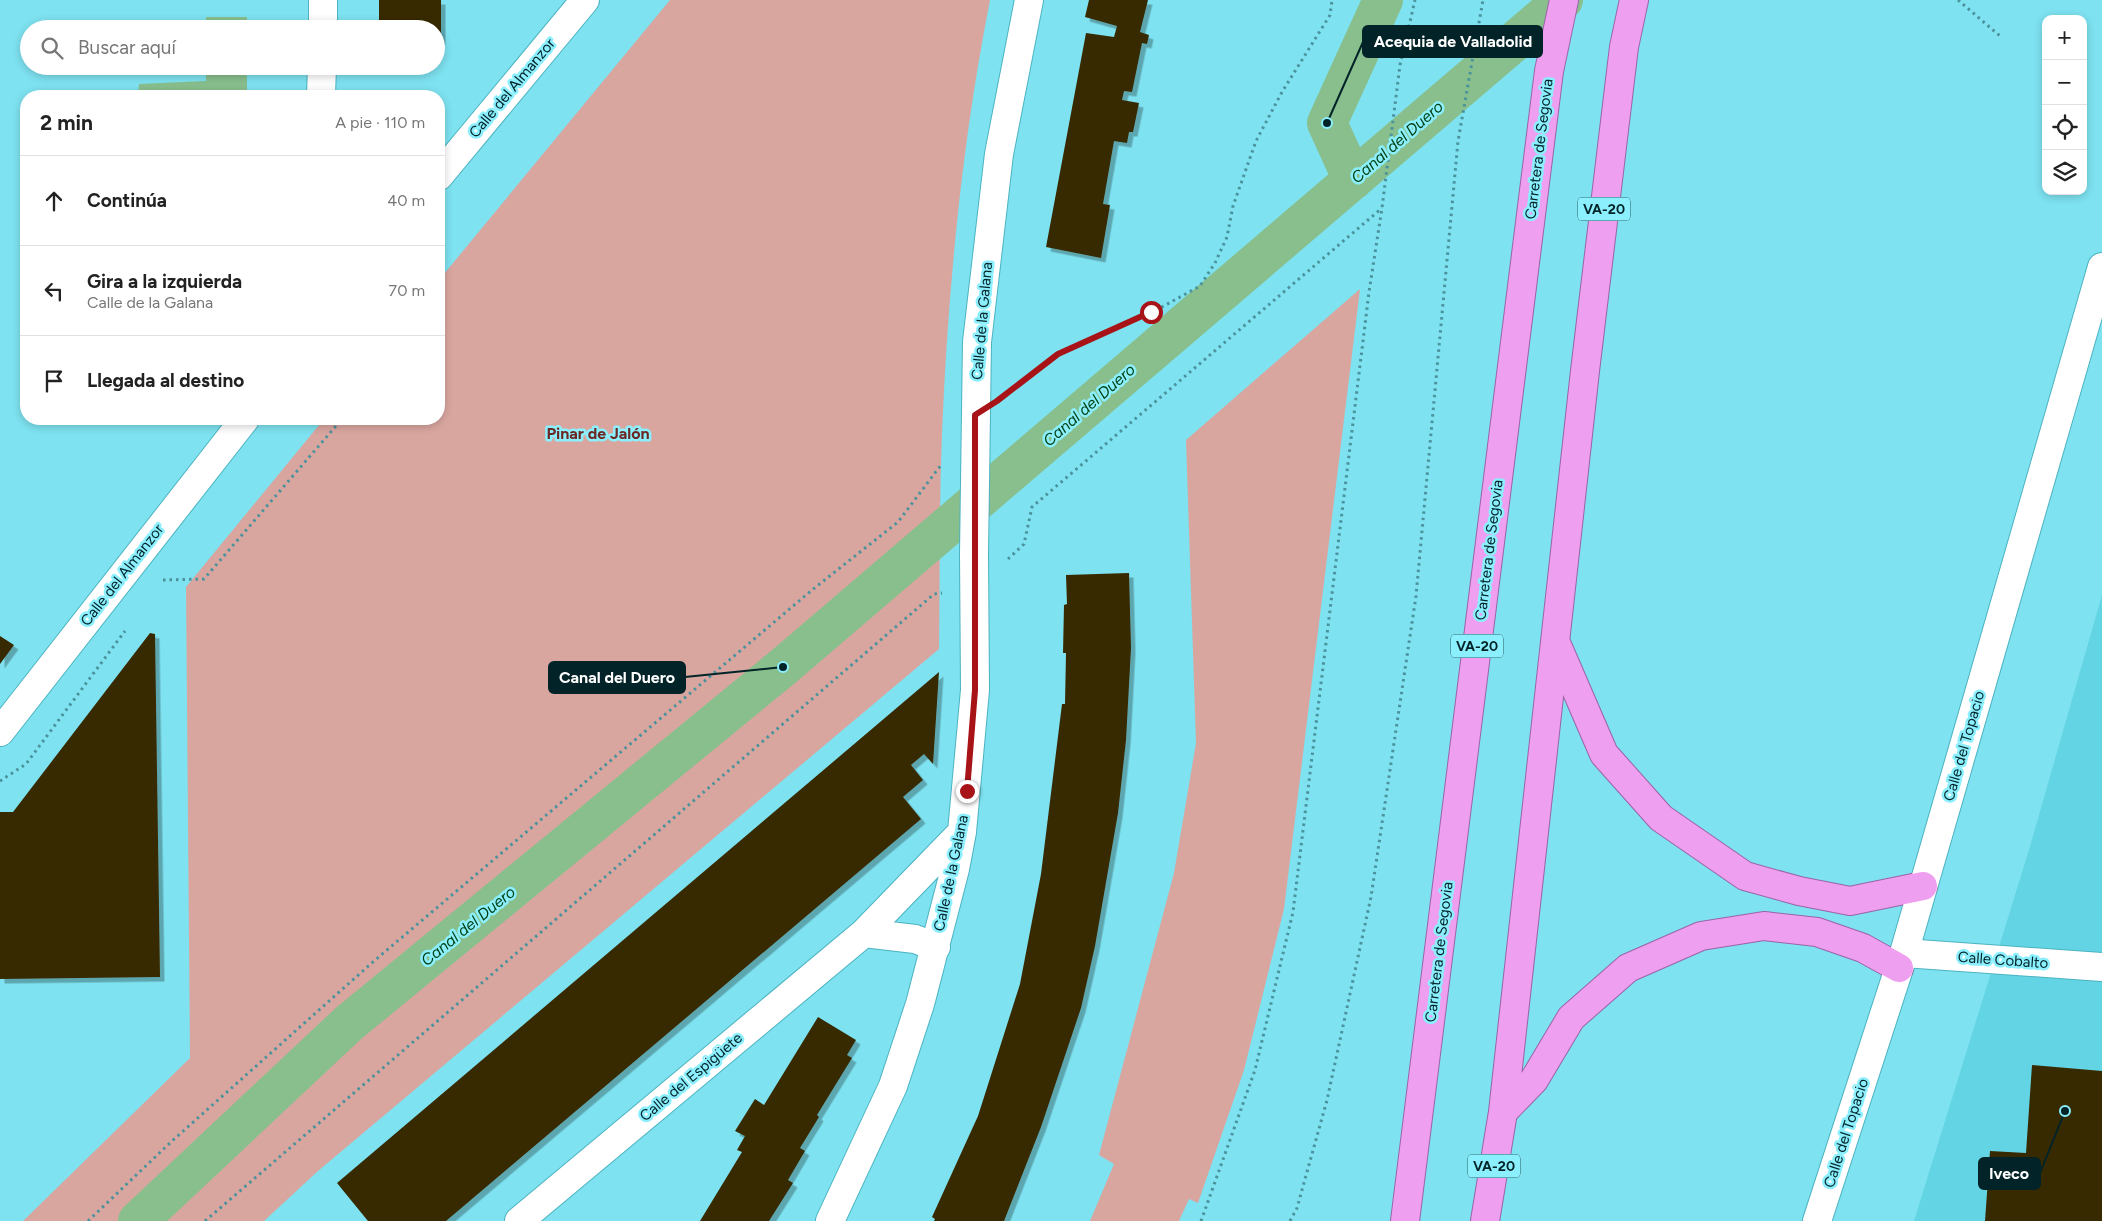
<!DOCTYPE html>
<html lang="es">
<head>
<meta charset="utf-8">
<style>
	body { margin:0; font-family:Figtree,sans-serif; background:#f2f2f2; color:#222 }
	.controls { position:absolute; right:15px; top:15px; display:grid; overflow:hidden; border-radius:10px; box-shadow:0 2px 8px #0003 }
	.controls button { width:45px; height:45px; display:grid; place-items:center; padding:0; border:0; border-bottom:1px solid #e0e0e0; background:#fff; color:#222; font:25px sans-serif }
	.stop { position:absolute; width:15px; height:15px; margin:-11px; border:4px solid #a81318; border-radius:50%; background:#fff }
	.stop.end { background:#a81318; border-color:#fff; box-shadow:0 1px 5px #0008 }
	.list { margin:0; padding:0; list-style:none }
	h2 { display:flex; justify-content:space-between; align-items:center; height:65px; margin:0; padding:0 20px; font-size:21px }
	h2 small { font-size:16px; font-weight:400; color:#767676 }
	.list li { display:grid; grid-template-columns:32px 1fr auto; gap:15px; align-items:center; box-sizing:border-box; height:90px; padding:0 20px; border-top:1px solid #e0e0e0 }
	.list b { display:block; font-size:19px; white-space:nowrap }
	.list p { margin:0; font-size:16px; white-space:nowrap; color:#767676 }
	.list em { font-size:16px; font-style:normal; color:#767676 }
	.icon { flex:none; width:28px; height:28px; fill:none; stroke:currentColor; stroke-width:2; stroke-linecap:round; stroke-linejoin:round }
	.map { position:relative; flex:none; width:2102px; height:1221px; overflow:hidden }
	.search { position:absolute; background:#fff; box-shadow:0 2px 8px #0003; left:20px; top:20px; width:425px; height:55px; display:flex; align-items:center; gap:12px; box-sizing:border-box; padding:0 18px; border-radius:28px; color:#767676; font-size:19px }
	.panel { position:absolute; background:#fff; box-shadow:0 2px 8px #0003; left:20px; top:90px; width:425px; height:335px; border-radius:20px }
	.map>svg:first-child { display:block }
	.built { fill:#63d4e3 }
	.green { fill:#d9a69f }
	.water { fill:#88bf8d }
	.lines { fill:none; stroke-linecap:round; stroke-linejoin:round }
	.canal { stroke:#88bf8d; stroke-width:40 }
	.building { fill:#382a05; filter:url(#shadow) }
	.minor-casing { stroke:#4cb3c0; stroke-width:30 }
	.tertiary-casing { stroke:#4cb3c0; stroke-width:30 }
	.trunk-casing { stroke:#9964a7; stroke-width:30 }
	.path { stroke:#4a929c; stroke-width:3; stroke-dasharray:2.5 4; stroke-linecap:butt }
	.minor { stroke:#fff; stroke-width:28 }
	.tertiary { stroke:#fff; stroke-width:28 }
	.trunk { stroke:#ef9ff0; stroke-width:28 }
	.route { stroke:#a81318; stroke-width:6 }
	.labels { text-anchor:middle; dominant-baseline:central; stroke-width:5; stroke-linejoin:round; paint-order:stroke }
	.shield { fill:#8beffd; stroke:#2b6067; stroke-width:1 }
	.shield-label { font-size:14px; font-weight:bold; fill:#022327 }
	.street-label { font-size:15px; fill:#022327; stroke:#8beffd }
	.water-label { font-size:16px; font-style:italic; fill:#003f10; stroke:#8beffd }
	.neighbourhood-label { font-size:16px; font-weight:bold; fill:#6d2723; stroke:#8beffd }
	.leader { fill:none; stroke:#022327; stroke-width:2 }
	.callout-dot { fill:#022327; stroke:#8beffd; stroke-width:2 }
	.callout { fill:#022327; stroke:#022327; stroke-width:2 }
	.callout-label { font-size:16px; text-anchor:middle; font-weight:bold; fill:#fff }
</style>
</head>
<body>
<div class="map">
<svg width="2102" height="1221" viewBox="0 0 2102 1221">
	<defs>
		<filter id="shadow"><feDropShadow dx="4.5" dy="4.5" stdDeviation="0" flood-color="#0004"/></filter>
	</defs>
	<rect width="100%" height="100%" fill="#7ee2f0"/>
	<path class="built" d="M2102,595V1221H1914L2029,850Z"/>
	<path class="green" d="M670,0H990C962,142 948,288 942,433C939,505 940,577 939,649L318,1171L264,1221H23L190,1058L186,587L324,419H439V280Z
		M1360,289L1284,909L1244,1070L1198,1203L1189,1199L1179,1221H1090L1114,1164L1099,1155L1174,873L1196,743L1186,440Z"/>
	<path class="water" d="M206,17H247V29H206Z
		M206,66H247V96H138L139,84L206,81Z"/>
	<g class="lines">
		<path class="canal" d="M1353,180L1327,123L1383,0
			M138,1221L349,1023L783,667L1563,0"/>
	</g>
	<path class="building" d="M379,0H441V40H436V29H379Z
		M1089,0H1148L1140,32L1149,35L1147,44L1142,43L1132,92L1124,91L1122,100L1139,103L1133,132H1129L1127,143L1114,141L1103,204L1110,205L1101,258L1046,247L1086,33L1114,37L1117,26L1085,17Z
		M1129,573L1131,648L1126,740L1118,813L1095,946L1081,1008L1041,1127L1004,1221H934L935,1219L932,1217L978,1116L1020,984L1041,874L1062,704H1065L1066,653H1063L1064,605L1067,604L1066,575Z
		M150,633L155,634L160,977L0,979V812H13Z
		M0,636L14,645L0,664Z
		M939,672L933,764L924,754L911,765L923,780L903,797L921,819L446,1221H368L337,1183Z
		M818,1017L856,1040L847,1055L852,1058L817,1115L819,1117L800,1148L805,1151L788,1180L793,1183L769,1221H700L742,1152L737,1150L745,1136L735,1131L755,1099L764,1105Z
		M2032,1065L2102,1071V1221H1985L1990,1151L2026,1153Z"/>
	<g class="lines">
		<defs>
			<path id="minor" d="M323,29V0
				M321,96L322,66
				M439,176L585,0
				M0,732L245,419
				M864,933L962,832
				M1904,953L2102,967
				M519,1221L864,933L915,939L936,947
				M830,1221L893,1086L920,1004L955,869L962,832L975,690L974,554L977,342L999,154L1029,0"/>
			<path id="tertiary" d="M1817,1221L1904,953L2102,267"/>
			<path id="trunk" d="M1556,643L1604,754L1661,818L1745,876L1799,891L1850,901L1923,886
				M1503,1112L1534,1080L1571,1018L1628,968L1701,936L1764,926L1817,932L1863,948L1899,968
				M1405,1221L1549,71L1564,0
				M1485,1221L1503,1112L1585,371L1624,47L1634,0"/>
		</defs>
		<use href="#minor" class="minor-casing"/>
		<use href="#tertiary" class="tertiary-casing"/>
		<use href="#trunk" class="trunk-casing"/>
		<path class="path" d="M1958,0L2000,36
			M1009,392L1058,354L1151,313L1200,286L1215,263L1227,237L1233,206L1256,141L1282,92L1330,15L1332,0
			M1008,559L1024,544L1032,507L1382,208
			M163,580L204,579L342,419
			M0,781L26,764L125,631
			M88,1221L172,1141L374,961L812,590L898,522L941,465
			M205,1221L934,594L942,593
			M1201,1221L1255,1070L1293,912L1369,292L1382,208L1400,65L1415,0
			M1290,1221L1297,1208L1327,1100L1371,897L1416,596L1458,141L1483,0"/>
		<use href="#minor" class="minor"/>
		<use href="#tertiary" class="tertiary"/>
		<use href="#trunk" class="trunk"/>
	</g>
	<g class="lines">
		<path class="route" d="M967,791L975,690V415L997,401L1058,354L1151,312"/>
	</g>
	<g class="labels">
		<g class="shield">
			<rect x="1578" y="197.5" width="52" height="23" rx="4"/>
			<rect x="1451" y="634.5" width="52" height="23" rx="4"/>
			<rect x="1468" y="1154.5" width="52" height="23" rx="4"/>
		</g>
		<g class="shield-label">
			<text x="1604" y="209">VA-20</text>
			<text x="1477" y="646">VA-20</text>
			<text x="1494" y="1166">VA-20</text>
		</g>
		<g class="street-label">
			<text transform="translate(512 88) rotate(-50)">Calle del Almanzor</text>
			<text transform="translate(1539 149) rotate(-83)">Carretera de Segovia</text>
			<text transform="translate(982 321) rotate(-85)">Calle de la Galana</text>
			<text transform="translate(1489 550) rotate(-83)">Carretera de Segovia</text>
			<text transform="translate(122 575) rotate(-52)">Calle del Almanzor</text>
			<text transform="translate(1964 746) rotate(-74)">Calle del Topacio</text>
			<text transform="translate(951 873) rotate(-78)">Calle de la Galana</text>
			<text transform="translate(1439 952) rotate(-83)">Carretera de Segovia</text>
			<text transform="translate(2003 960) rotate(4)">Calle Cobalto</text>
			<text transform="translate(691 1077) rotate(-40)">Calle del Espigüete</text>
			<text transform="translate(1846 1133) rotate(-72)">Calle del Topacio</text>
		</g>
		<g class="water-label">
			<text transform="translate(1397 142) rotate(-41)">Canal del Duero</text>
			<text transform="translate(1089 405) rotate(-41)">Canal del Duero</text>
			<text transform="translate(468 926) rotate(-39)">Canal del Duero</text>
		</g>
		<g class="neighbourhood-label">
			<text x="598" y="433">Pinar de Jalón</text>
		</g>
	</g>
	<path class="leader" d="M1327 123L1363 42M783 667L685 677M2065 1111L2040 1173"/>
	<g class="callout-dot">
		<circle cx="1327" cy="123" r="5"/>
		<circle cx="783" cy="667" r="5"/>
		<circle cx="2065" cy="1111" r="5"/>
	</g>
	<g class="callout">
		<rect x="1363" y="26" width="179" height="31" rx="5"/>
		<rect x="549" y="662" width="136" height="31" rx="5"/>
		<rect x="1979" y="1158" width="61" height="31" rx="5"/>
	</g>
	<g class="callout-label">
		<text x="1453" y="47">Acequia de Valladolid</text>
		<text x="617" y="683">Canal del Duero</text>
		<text x="2009" y="1179">Iveco</text>
	</g>
</svg>
<div class="controls">
<button>+</button>
<button>−</button>
<button><svg class="icon" aria-label="locate" viewBox="0 0 24 24"><circle cx="12" cy="12" r="6"/><path d="M12 2v4M12 18v4M2 12h4M18 12h4"/></svg></button>
<button><svg class="icon" aria-label="layers" viewBox="0 0 24 24"><path d="M12 4l9 5-9 5-9-5zM3 14l9 5 9-5"/></svg></button>
</div>
<div class="stop" style="left:1151px;top:312px"></div>
<div class="stop end" style="left:967px;top:791px"></div>
<div class="search"><svg class="icon" aria-label="search" viewBox="0 0 24 24"><circle cx="10" cy="10" r="6"/><path d="M15 15l6 6"/></svg>Buscar aquí</div>
<section class="panel">
<h2>2 min<small>A pie · 110 m</small></h2>
<ul class="list">
<li><svg class="icon" aria-label="ahead" viewBox="0 0 24 24"><path d="M12 20V5M6 11l6-6 6 6"/></svg><div><b>Continúa</b></div><em>40 m</em></li>
<li><svg class="icon" aria-label="left" viewBox="0 0 24 24"><path d="M17 20v-9H6M10 6l-5 5 5 5"/></svg><div><b>Gira a la izquierda</b><p>Calle de la Galana</p></div><em>70 m</em></li>
<li><svg class="icon" aria-label="arrive" viewBox="0 0 24 24"><path d="M6 21V4h12l-3 4 3 4H6"/></svg><div><b>Llegada al destino</b></div></li>
</ul>
</section>
</div>
</body>
</html>
